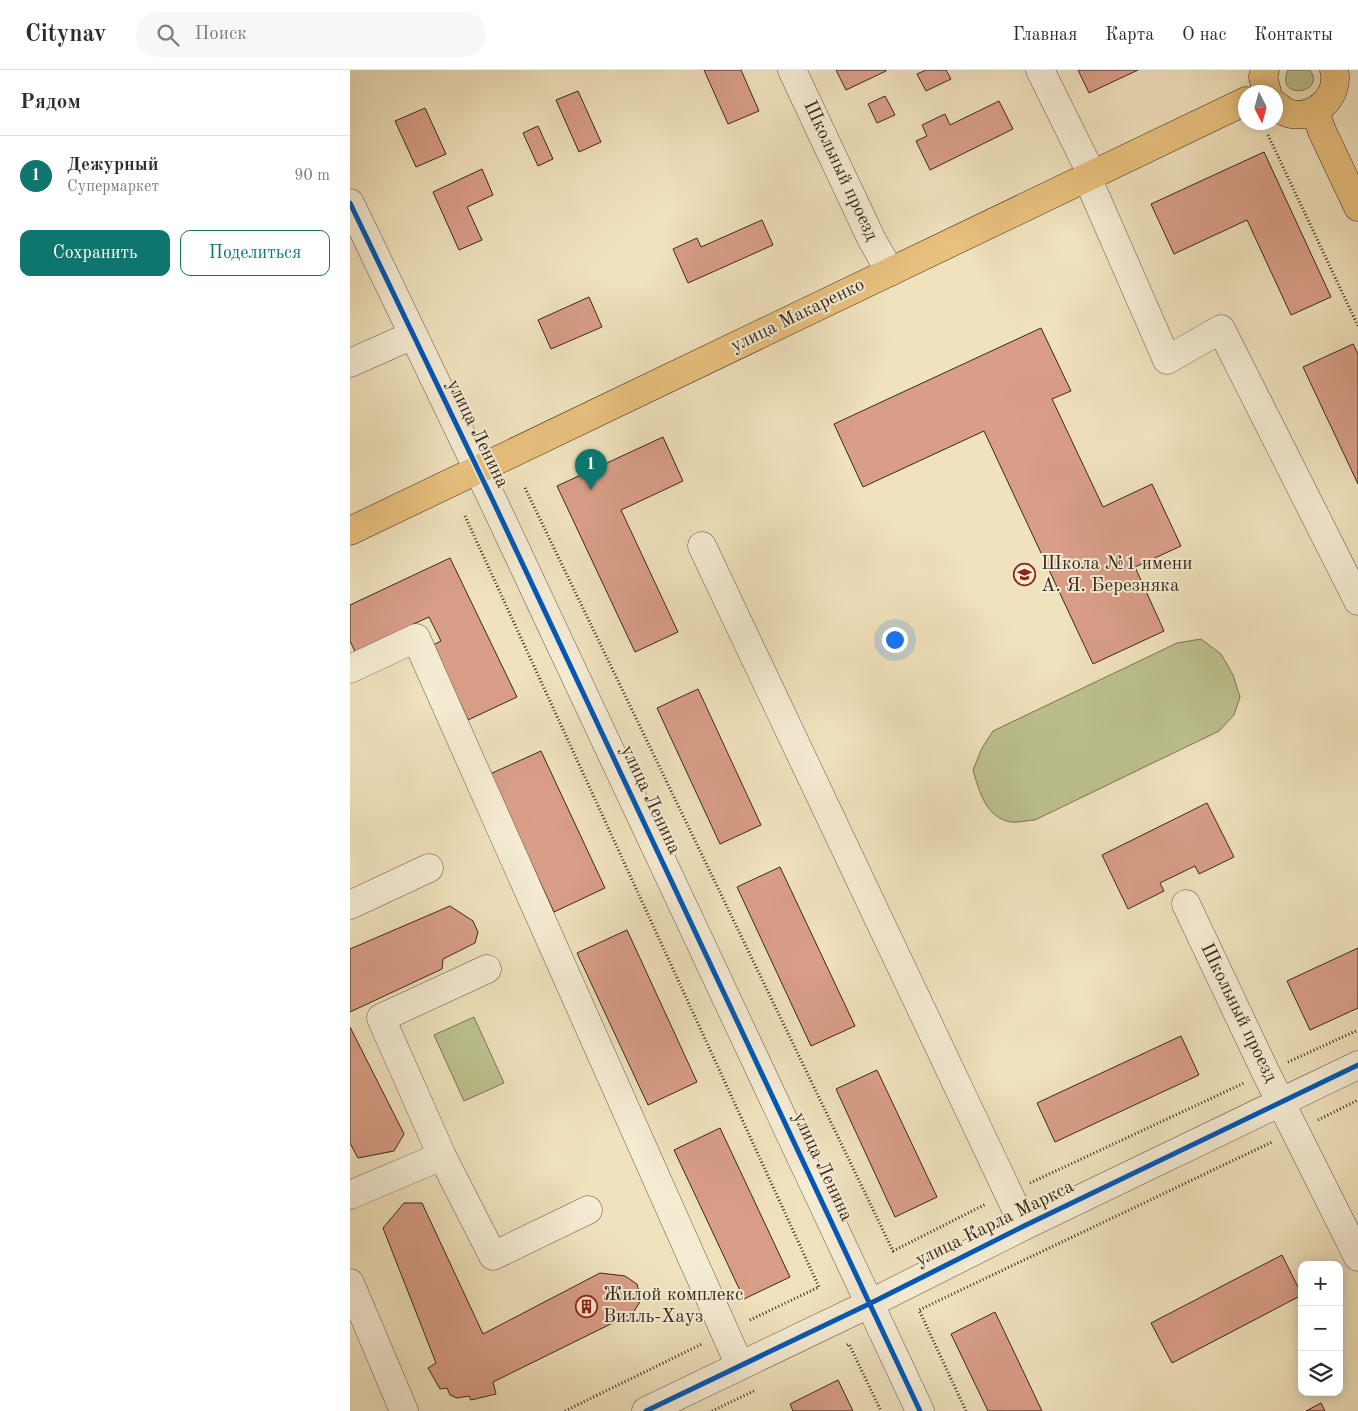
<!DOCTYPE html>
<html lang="ru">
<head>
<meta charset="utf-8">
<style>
	body { margin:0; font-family:"Old Standard TT",serif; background:#f7f7f7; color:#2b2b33 }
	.controls { position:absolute; right:15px; bottom:15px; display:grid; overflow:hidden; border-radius:10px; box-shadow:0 2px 12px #0003 }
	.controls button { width:45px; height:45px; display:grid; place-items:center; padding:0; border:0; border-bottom:1px solid #e1e1e2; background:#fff; color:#2b2b33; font:25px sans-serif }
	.compass { position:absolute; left:888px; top:15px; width:45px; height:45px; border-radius:50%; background:#fff; box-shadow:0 2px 12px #0003; rotate:174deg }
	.you { position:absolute; left:544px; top:569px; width:18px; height:18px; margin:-12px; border:4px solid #fff; border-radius:50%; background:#1a73e8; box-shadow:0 0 0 8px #1a73e833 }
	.badge { display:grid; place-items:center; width:32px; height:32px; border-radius:50%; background:#0f766e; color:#fff; font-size:16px; font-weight:700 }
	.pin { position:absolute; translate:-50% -41px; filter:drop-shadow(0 1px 2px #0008) }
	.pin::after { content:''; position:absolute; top:26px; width:18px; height:15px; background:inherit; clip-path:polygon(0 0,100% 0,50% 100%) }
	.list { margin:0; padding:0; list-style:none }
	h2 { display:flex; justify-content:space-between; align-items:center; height:65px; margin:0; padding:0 20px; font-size:21px }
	h2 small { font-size:16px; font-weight:400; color:#7c7c81 }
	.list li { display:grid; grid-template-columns:32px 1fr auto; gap:15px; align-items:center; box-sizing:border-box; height:80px; padding:0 20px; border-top:1px solid #e1e1e2 }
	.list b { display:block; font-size:19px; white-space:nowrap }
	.list p { margin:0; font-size:16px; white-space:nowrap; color:#7c7c81 }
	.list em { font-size:16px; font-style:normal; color:#7c7c81 }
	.actions { display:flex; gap:10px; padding:15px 20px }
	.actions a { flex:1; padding:11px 0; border:1px solid #0f766e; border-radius:10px; text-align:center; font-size:18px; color:#0f766e }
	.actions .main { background:#0f766e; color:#fff }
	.icon { flex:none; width:28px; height:28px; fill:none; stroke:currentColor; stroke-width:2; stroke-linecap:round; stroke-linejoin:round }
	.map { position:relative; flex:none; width:1008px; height:1341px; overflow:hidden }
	header { display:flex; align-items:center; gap:30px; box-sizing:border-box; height:70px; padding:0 25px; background:#fff; border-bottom:1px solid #e1e1e2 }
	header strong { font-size:24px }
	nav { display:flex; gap:28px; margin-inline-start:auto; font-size:18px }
	.search { width:350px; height:45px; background:#f7f7f7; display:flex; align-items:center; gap:12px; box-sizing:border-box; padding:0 18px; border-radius:28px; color:#7c7c81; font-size:19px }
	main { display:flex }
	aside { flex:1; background:#fff }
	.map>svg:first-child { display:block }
	.green { fill:#bcc28f; stroke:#7a7455 }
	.building { fill:#d99e88; stroke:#38271b }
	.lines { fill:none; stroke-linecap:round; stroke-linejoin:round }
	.minor-casing { stroke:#665644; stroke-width:29 }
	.major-casing { stroke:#38271b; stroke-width:29 }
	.path { stroke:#38271b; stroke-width:3; stroke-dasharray:1 2.5; stroke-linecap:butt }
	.minor { stroke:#f5ecd4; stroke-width:28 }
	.major { stroke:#e8c17e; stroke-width:28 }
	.cycleway-casing { stroke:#f5ecd4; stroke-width:8 }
	.cycleway { stroke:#0057b8; stroke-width:5 }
	.labels { text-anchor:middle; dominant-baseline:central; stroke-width:4; stroke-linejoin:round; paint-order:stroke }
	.street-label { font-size:19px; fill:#38271b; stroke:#f5ecd4 }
	.poi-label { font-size:19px; fill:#38271b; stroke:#f5ecd4; text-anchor:start }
</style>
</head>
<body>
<header>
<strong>Citynav</strong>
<div class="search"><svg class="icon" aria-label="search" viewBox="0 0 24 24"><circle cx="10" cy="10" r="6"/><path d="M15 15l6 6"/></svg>Поиск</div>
<nav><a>Главная</a><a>Карта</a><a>О нас</a><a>Контакты</a></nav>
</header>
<main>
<aside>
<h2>Рядом<small></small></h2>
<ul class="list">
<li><span class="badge">1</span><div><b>Дежурный</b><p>Супермаркет</p></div><em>90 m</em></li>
</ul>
<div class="actions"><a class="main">Сохранить</a><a>Поделиться</a></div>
</aside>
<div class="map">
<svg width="1008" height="1341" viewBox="0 0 1008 1341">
	<rect width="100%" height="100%" fill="#f0e2bd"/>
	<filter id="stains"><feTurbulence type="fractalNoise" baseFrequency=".004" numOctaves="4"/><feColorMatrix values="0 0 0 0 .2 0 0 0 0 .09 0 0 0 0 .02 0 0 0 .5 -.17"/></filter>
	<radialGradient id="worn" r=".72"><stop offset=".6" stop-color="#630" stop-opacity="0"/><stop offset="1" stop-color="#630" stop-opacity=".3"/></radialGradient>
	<path class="green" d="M938,0H960C977,24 924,31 938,0Z
		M851,569L871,584L883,605L890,627L884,645L869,661L685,750C678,750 668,753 661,752C636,748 629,721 623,700L632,678L643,661L827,573Z
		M124,947L154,1013L114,1031L84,965Z"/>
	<path class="building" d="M354,0H391L409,41L378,54Z
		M486,0H536V1L496,20Z
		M576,0H596L601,9L576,21L567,4Z
		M728,0H788L739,23Z
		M228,21L251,72L229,82L206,30Z
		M535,26L545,45L527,53L518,34Z
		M649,31L663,59L580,100L566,71L577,66L572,55L595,44L600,55Z
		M75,38L96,84L66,97L45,51Z
		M188,56L203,89L188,96L173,63Z
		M914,82L981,227L941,245L897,150L824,184L801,134Z
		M132,99L143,125L117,137L132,170L109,180L83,122Z
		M412,150L423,175L338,213L323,179L347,168L351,177Z
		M239,227L252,257L201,279L188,250Z
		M691,258L721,321L702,329L753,437L802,414L831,476L785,497L814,561L743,594L634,361L513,417L484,354Z
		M1003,274L1008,284V414L953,297Z
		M313,367L333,411L271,440L328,562L285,582L207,416Z
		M100,488L167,627L118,650L83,575L91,571L79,547L53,559L9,590L0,571V535Z
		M348,619L411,755L370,774L307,638Z
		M191,681L255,818L204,842L140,704Z
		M857,733L884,787L849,804L845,796L810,813L814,821L778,839L752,785Z
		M430,797L505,956L461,976L387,817Z
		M100,836L123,851L128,862L125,873L93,889L92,899L0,942V879Z
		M277,860L347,1012L298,1035L227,883Z
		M1008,878V938L960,960L937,911Z
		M0,957L54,1064L44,1081L8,1088L0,1073Z
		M831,966L849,1005L705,1072L687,1033Z
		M527,1000L587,1127L545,1147L486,1019Z
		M370,1058L440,1207L394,1229L324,1080Z
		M54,1133H72L133,1264L250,1203L275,1206L287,1214L291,1230L283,1243L143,1312L146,1324L121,1330L119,1326L107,1328L100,1325L97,1318L90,1319L78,1298L86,1293L33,1158Z
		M932,1185L952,1225L822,1293L801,1253Z
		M645,1242L692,1341H638L601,1264Z
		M488,1310L503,1341H443L440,1334Z
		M971,1333L975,1341H956Z"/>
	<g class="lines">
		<defs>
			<path id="minor" d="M442,0L521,168L540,202
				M690,0L742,105
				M737,107L817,290L871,259L1008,531
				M0,133L144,433L570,1341
				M0,293L63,265
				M352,476L674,1156
				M0,599L66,568L390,1296
				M836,834L916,1003L1008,1187
				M0,835L79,798
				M137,899L31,948L92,1086L143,1186L238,1140
				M0,1125L92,1086
				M0,1213L54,1341
				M296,1341L519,1234L674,1156L1008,995"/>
			<path id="major" d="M915,0L913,7L917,22
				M926,35C929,37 932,40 935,42C962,53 991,27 984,0
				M965,41L972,61L1008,137
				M0,461L896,31"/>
		</defs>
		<use href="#minor" class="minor-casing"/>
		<use href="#major" class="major-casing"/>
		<path class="path" d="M918,65L1008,256
			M175,418L543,1181L636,1134
			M115,446L469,1217L398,1251
			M938,992L1008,960
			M968,1050L1008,1030
			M680,1113L894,1013
			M497,1275L499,1274L531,1341
			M215,1341L352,1274
			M362,1341L406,1320
			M616,1341L569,1240L922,1072"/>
		<use href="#minor" class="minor"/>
		<use href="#major" class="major"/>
		<defs>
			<path id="cycleway" d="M0,133L144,433L570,1341
				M296,1341L519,1234L674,1156L1008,995"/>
		</defs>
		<use href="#cycleway" class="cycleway-casing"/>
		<use href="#cycleway" class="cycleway"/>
	</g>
	<defs>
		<symbol id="school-ring" viewBox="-11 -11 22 22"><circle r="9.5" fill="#f5ecd4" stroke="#8f2418" stroke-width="1.5"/><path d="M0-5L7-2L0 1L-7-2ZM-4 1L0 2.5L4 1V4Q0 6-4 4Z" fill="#8f2418"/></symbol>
		<symbol id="building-ring" viewBox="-11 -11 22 22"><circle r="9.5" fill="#f5ecd4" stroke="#8f2418" stroke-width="1.5"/><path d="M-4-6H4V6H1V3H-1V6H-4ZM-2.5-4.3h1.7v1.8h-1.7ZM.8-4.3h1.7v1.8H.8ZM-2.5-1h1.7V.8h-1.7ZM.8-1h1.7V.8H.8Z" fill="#8f2418"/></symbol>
	</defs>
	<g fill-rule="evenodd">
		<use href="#school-ring" x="662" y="492" width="25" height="25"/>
		<use href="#building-ring" x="224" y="1224" width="25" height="25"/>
	</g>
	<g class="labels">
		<g class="street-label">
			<text transform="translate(490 101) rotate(65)">Школьный проезд</text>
			<text transform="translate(448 246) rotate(-26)">улица Макаренко</text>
			<text transform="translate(127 364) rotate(64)">улица Ленина</text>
			<text transform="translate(300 730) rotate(65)">улица Ленина</text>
			<text transform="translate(888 943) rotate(64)">Школьный проезд</text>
			<text transform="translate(472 1097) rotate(65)">улица Ленина</text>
			<text transform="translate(645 1154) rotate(-26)">улица Карла Маркса</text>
		</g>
		<g class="poi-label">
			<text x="691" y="494">Школа №1 имени<tspan x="691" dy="22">А. Я. Березняка</tspan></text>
			<text x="253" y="1225">Жилой комплекс<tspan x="253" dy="22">Вилль-Хауз</tspan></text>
		</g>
	</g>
	<rect width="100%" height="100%" filter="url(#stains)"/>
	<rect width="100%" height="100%" fill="url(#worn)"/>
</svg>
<div class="controls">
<button>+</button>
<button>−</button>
<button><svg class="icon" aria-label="layers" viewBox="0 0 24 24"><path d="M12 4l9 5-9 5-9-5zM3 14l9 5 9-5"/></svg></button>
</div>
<svg class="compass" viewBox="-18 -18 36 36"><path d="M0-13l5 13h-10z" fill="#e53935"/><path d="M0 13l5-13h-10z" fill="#7c7c81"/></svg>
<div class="you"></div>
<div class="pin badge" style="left:241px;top:420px">1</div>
</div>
</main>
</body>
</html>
